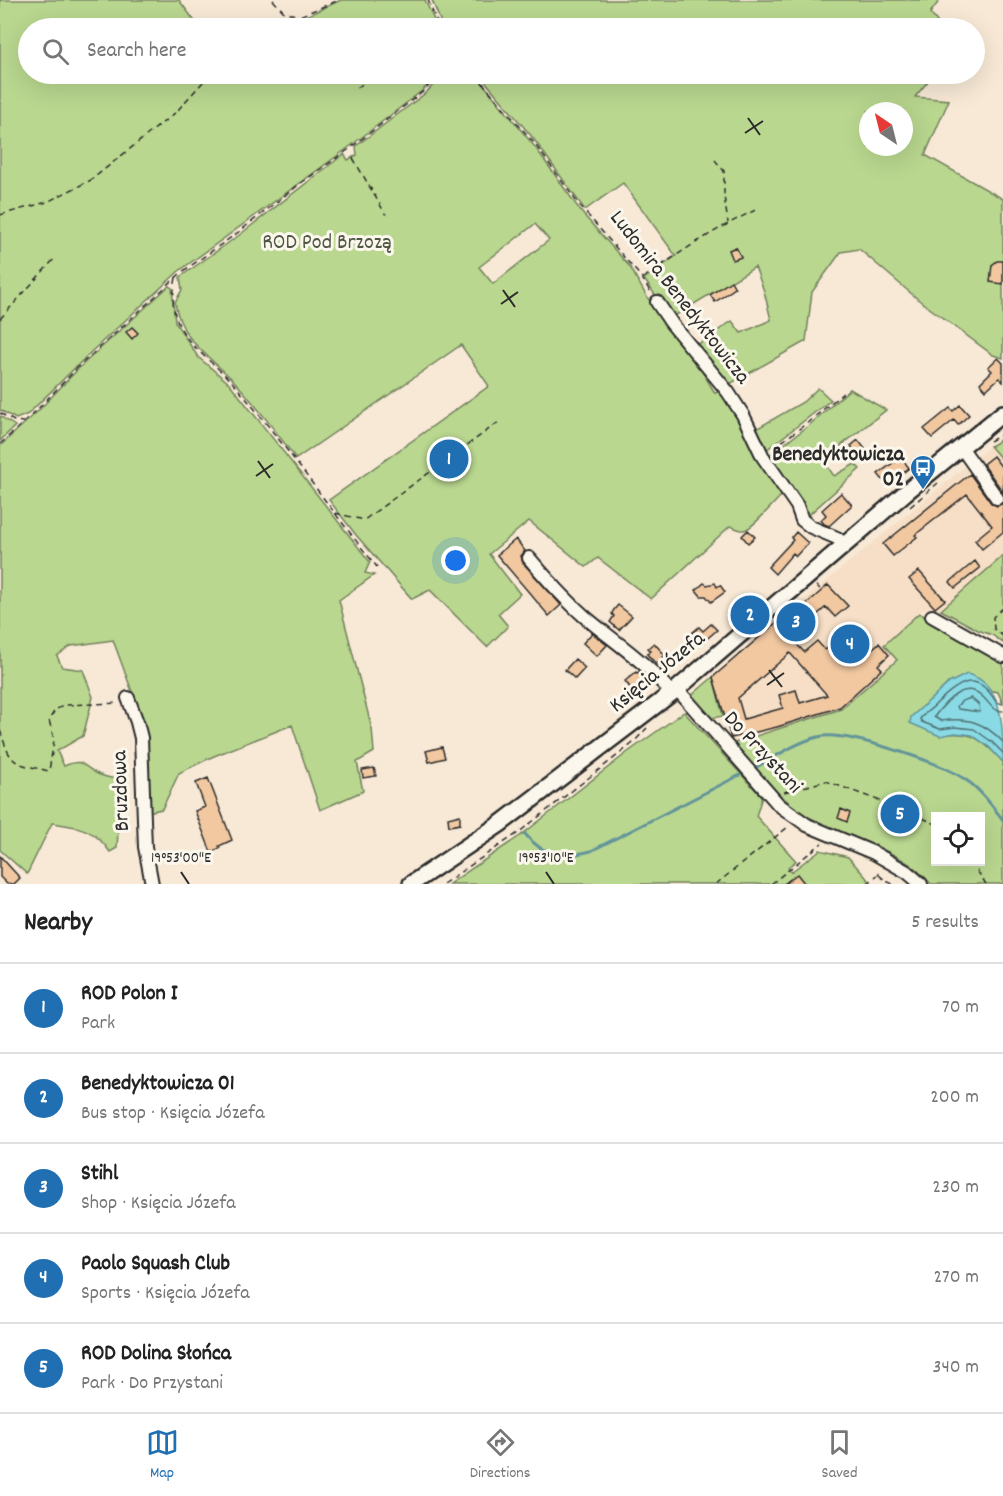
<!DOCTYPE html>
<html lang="en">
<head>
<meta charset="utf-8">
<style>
	body { margin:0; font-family:Dekko,sans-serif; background:#f6f6f6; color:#222 }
	.controls { position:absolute; right:18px; bottom:18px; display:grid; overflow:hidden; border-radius:0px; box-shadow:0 6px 24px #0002 }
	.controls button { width:54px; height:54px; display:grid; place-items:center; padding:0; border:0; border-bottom:2px solid #e0e0e0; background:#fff; color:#222; font:30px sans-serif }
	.compass { position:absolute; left:859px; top:102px; width:54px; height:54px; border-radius:50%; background:#fff; box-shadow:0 6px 24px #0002; rotate:325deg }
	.you { position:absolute; left:456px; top:561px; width:21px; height:21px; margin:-15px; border:4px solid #fff; border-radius:50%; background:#1a73e8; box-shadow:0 0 0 9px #1a73e833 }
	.badge { display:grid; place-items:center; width:39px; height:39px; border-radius:50%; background:#1f6fb2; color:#fff; font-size:20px; font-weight:700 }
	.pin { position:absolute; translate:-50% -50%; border:3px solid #fff; box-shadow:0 2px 6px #0006 }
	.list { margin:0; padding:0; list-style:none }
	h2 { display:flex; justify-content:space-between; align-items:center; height:78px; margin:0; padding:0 24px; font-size:26px }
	h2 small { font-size:20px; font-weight:400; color:#767676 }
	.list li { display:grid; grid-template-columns:39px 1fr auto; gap:18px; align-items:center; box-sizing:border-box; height:90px; padding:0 24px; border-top:2px solid #e0e0e0 }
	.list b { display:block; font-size:22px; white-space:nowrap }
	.list p { margin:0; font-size:20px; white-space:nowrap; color:#767676 }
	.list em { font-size:20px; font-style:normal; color:#767676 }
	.icon { flex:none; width:33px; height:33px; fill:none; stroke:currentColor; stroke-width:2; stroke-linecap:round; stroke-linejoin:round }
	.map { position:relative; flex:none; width:1003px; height:884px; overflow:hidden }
	.search { position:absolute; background:#fff; box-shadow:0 6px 24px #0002; left:18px; right:18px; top:18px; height:66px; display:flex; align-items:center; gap:15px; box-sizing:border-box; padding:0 21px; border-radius:33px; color:#767676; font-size:22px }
	.sheet { height:528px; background:#fff }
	nav { display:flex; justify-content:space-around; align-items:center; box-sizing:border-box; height:84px; border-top:2px solid #e0e0e0; background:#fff; font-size:16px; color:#767676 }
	nav a { display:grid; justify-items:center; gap:3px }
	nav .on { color:#1f6fb2 }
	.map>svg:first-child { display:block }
	.built { fill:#f6dfc6 }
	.green { fill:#b9d78f; stroke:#72815d; stroke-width:1.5; fill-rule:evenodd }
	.water { fill:#89dae4; stroke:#63949a; stroke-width:1.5 }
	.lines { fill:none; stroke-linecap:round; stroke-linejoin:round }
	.shore { stroke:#517175; stroke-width:1.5 }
	.stream { stroke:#63949a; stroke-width:3 }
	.building { fill:#f2c8a1; stroke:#2b2b2b; stroke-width:1.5; fill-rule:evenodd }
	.minor-casing { stroke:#2b2b2b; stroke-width:16 }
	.major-casing { stroke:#2b2b2b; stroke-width:20 }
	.path { stroke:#2b2b2b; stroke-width:1.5; stroke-dasharray:6 4.5; stroke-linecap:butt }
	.minor { stroke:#fbf7ec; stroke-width:12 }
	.major { stroke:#fbf7ec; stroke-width:15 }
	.ticks { fill:none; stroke:#2b2b2b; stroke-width:2 }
	.labels { text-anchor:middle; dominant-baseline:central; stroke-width:6; stroke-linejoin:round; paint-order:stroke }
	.park-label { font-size:22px; fill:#4e5644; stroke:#fbf7ec }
	.street-label { font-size:22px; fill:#2b2b2b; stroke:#fbf7ec }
	.poi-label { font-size:22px; font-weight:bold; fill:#2b2b2b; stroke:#fbf7ec; text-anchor:end }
	.ticks-label { font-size:15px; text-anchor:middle; fill:#2b2b2b; stroke:#fbf7ec; stroke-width:6; stroke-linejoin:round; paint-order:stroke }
</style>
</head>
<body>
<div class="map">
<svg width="1003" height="884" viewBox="0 0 1003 884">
	<rect width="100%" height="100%" fill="#f8e9d6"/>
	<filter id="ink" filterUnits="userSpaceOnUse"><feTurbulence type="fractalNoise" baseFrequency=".0167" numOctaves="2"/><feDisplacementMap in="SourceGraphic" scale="12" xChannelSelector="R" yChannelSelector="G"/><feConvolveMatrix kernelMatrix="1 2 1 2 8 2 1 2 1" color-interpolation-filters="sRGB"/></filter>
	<g filter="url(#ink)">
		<path class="built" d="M990,446L1003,461V556L936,615L923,609L884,645L897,659L841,709L734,743L730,738L713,677L778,621Z"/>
		<path class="green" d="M0,0H179L200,28H28V74H373L366,79L369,81L379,74H438L423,90L348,148L179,271L92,351L28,414L16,419L0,410Z
			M341,0H425L434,20L433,28H278L286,23L306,16Z
			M432,0H940L930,13L942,28H443Z
			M442,74H475L535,147L582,213L630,267L647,297L693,356L715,393L721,391L785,492C776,500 753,529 744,530C740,531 734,527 730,526L651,599L598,558L586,567L529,521L489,554L520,594L498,614L508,626L487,647L430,590L412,599L356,535L329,500L489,386L461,345L296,459C277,433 257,406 235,382C210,356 180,341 175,302L182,290L180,277L238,236L344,154L348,160L357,155L356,146L427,92ZM535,224L549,240L493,284L479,267Z
			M479,74H934L915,97L949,100L925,155L1003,199V358L993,355L920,301L859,249L841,252L812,292L806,341L728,385L697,345L732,321L741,333L771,320L764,291L755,267L671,318L644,279L676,256L623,183L585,210L533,138ZM868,111H904V147H868Z
			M169,286L172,288L175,322L198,357L230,384L370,562L365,573L374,575L339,600L372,729L374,752L357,762L363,791L320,810L292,725L214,756L179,773L162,809L147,812L144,724L113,640L71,646L57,656L62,667L83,670L93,697L83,736L57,751L64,766C83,758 81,765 96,773C103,777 113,778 121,781L117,848L110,852C94,828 79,827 52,823L27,874L0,850V446L38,411L81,366Z
			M818,388L831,400L766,450L756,429L803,402Z
			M850,389L886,410L823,460L834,476L855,464L860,469L804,519L768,456L807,427Z
			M0,416L15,426L0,441Z
			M1003,438V461L990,446Z
			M1003,556V643L992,635L978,630L941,610Z
			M919,613L959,638L987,651L1003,663V704L998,692L948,683L931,701L940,735C972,730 982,739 1003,762V884H931C904,850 856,841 818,822C783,805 759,772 734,743L841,709L897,660L884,645ZM936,816H980V862H936Z
			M713,677L723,716L712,718L706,714L691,696Z
			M684,712L762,797L756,816L796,861L788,867L791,872L820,850L848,857L872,884H449L520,836L628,752Z"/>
		<path class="water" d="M967,674C1003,683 1003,725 1003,762L989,747L972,735L955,733L940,736L910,723L911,717L949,683Z"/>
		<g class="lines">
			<path class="shore" d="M971,698L979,705L980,712L958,709L957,706L962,701Z
				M1003,704L996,702C977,669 959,682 937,703C932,709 924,713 920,719L922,722L940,729L955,727L974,729L992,742L1003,753
				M1003,711C992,711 991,705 984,698C966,678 946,701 934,717L941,721C968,717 984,722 1003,742"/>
			<path class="stream" d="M753,769C773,758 801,739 823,736C851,733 943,763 966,780C980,789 993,807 1003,820
				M525,834C545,858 563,858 591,851L740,775"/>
		</g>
		<path class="building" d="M736,247L741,257L733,260L729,250Z
			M997,261H1003V284L990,282L992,265Z
			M731,281L735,288L715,302L710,295Z
			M132,327L138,333L132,339L126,332Z
			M998,358L1003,363V382L999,378L986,390L980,383L992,371L988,367Z
			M960,405L969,415L958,425L954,420L932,438L924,429L950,408L953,411Z
			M858,440L866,450L858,456L851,446Z
			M993,456L1003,469V492L983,464Z
			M901,457L909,468L887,485L878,474Z
			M970,474L991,503L997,506L1003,503V532L982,549L975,540L992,526L967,494L915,535L917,537L893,556L883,544Z
			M841,493L852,505L829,526L824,524L821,520L826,515L822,510Z
			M748,530L755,537L748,543L742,536Z
			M796,532L808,543L796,556L793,553L775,574L768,567L793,540L791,538Z
			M516,539L525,551L521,556L523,563L561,605L549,616L497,555Z
			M975,561L980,568L955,588L950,582Z
			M919,571L945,600L935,608L909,579Z
			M704,583L707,585L715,583L717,587L720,585L725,592L711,602L706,596H701L696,590Z
			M828,585L848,606L835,617L826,607L791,638L804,652L817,641L825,650L833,643L836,647L850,634L867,653L879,643L889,655L878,665L882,669L840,707L777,727L731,738L713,677L777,622L781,627ZM790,653L827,695L800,703L796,690L779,695L783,708L744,719L738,698Z
			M618,605L632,616L619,630L610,622L614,616L612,614L613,611Z
			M711,624L717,630L702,643L692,633L699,627L703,631Z
			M592,633L607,645L597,656L583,643Z
			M654,643L665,655L656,664L647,654L651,651L648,648Z
			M575,659L585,668L575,679L565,670Z
			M636,672L637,673L639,672L651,684L636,695L625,681Z
			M442,747L445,758L429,762L426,751Z
			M374,768L376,776L363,778L362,770Z
			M208,778L232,840L219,846L220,848L211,852L195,811L205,807L196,783Z
			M841,809L850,813L847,822L838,818Z
			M460,815V824L449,826L448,818Z
			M0,856L20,878L14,884H7L0,877Z
			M797,874L805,884H784Z"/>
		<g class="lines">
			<defs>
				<path id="minor" d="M657,302L672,324L728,392L743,415L763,457L797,506L802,520L811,527L837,538L845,545
					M961,447L997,498
					M529,558C546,578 564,598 584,616C613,641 647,662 671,693
					M932,616L1003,656
					M677,689L779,805L807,825L874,853L907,872L921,884
					M128,698L137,722L141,738L145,847L152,884"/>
				<path id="major" d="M411,884L500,824L677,689L905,493L1003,413"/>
			</defs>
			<use href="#minor" class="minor-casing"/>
			<use href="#major" class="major-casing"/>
			<path class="path" d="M273,0L285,13L298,15
				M428,0L439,28
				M272,28C294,17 316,10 339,0
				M475,74L535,144L580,206L642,278L651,293
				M357,88L376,74
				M353,158L386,215
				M715,160L724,171V196L728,223
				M0,215L47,202L91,180L176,112L202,83L212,74
				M176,278C173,293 171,308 178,323C191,351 220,366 239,390C287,447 330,509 377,567
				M643,278C680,252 718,227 760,208
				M0,319L56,257
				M0,413L14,421L23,422
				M990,441L1003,434
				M0,444L32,415L78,367L182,272L236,234L301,183L348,150L425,90L439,74
				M773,448L806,424L843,393
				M910,507L938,483
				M335,513L364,520L499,422
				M816,585L820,589
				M1003,608L993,617L994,629L1003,636
				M0,730C12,767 12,762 49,771L54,740L49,720L55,710L65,705L119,703
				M784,792L826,781L902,809L936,824
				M971,862L986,884
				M879,875L886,881L893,884
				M443,884L518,833L632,744L647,728
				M716,884L788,827
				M771,884L822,843
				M867,884L882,871"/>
			<use href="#minor" class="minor"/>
			<use href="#major" class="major"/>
		</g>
	</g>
	<path class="ticks" d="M748,118L760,135M745,133L763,121M503,290L515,307M501,304L518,292M258,461L270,478M256,476L273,464M769,670L782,687M767,685L784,673M181,872L189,884M546,872L554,884"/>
	<defs>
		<symbol id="bus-pin" viewBox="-11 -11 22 30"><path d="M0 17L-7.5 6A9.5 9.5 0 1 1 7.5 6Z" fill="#1f6fb2" stroke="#fbf7ec"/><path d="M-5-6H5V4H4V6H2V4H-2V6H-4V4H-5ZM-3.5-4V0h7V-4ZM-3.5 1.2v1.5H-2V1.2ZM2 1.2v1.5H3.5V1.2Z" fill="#fff"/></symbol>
	</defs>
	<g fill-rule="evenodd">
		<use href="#bus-pin" x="908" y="453" width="30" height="40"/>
	</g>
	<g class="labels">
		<g class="park-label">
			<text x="327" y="243">ROD Pod Brzozą</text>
		</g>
		<g class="street-label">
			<text transform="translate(679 298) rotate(52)">Ludomira Benedyktowicza</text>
			<text transform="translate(658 673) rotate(-39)">Księcia Józefa</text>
			<text transform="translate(762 753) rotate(47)">Do Przystani</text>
			<text transform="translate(122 791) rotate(-92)">Bruzdowa</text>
		</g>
		<g class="poi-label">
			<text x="904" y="455">Benedyktowicza<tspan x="904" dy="25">02</tspan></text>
		</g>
	</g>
	<g class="ticks-label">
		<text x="181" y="862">19°53'00"E</text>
		<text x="546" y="862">19°53'10"E</text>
	</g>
</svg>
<div class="controls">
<button><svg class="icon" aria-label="locate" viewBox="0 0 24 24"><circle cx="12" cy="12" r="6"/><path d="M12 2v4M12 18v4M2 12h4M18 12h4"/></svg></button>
</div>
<svg class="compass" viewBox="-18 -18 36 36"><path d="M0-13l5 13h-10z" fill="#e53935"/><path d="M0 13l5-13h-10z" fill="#767676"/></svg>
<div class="you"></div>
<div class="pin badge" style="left:449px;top:459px">1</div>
<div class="pin badge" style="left:750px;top:615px">2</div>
<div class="pin badge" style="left:796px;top:622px">3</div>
<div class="pin badge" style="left:850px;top:644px">4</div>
<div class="pin badge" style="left:900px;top:814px">5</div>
<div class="search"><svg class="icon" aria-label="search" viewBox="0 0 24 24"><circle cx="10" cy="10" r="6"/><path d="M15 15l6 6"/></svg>Search here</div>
</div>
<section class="sheet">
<h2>Nearby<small>5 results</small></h2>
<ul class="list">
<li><span class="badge">1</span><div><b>ROD Polon I</b><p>Park</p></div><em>70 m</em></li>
<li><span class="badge">2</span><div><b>Benedyktowicza 01</b><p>Bus stop · Księcia Józefa</p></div><em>200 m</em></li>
<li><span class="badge">3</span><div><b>Stihl</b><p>Shop · Księcia Józefa</p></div><em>230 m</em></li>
<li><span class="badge">4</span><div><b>Paolo Squash Club</b><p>Sports · Księcia Józefa</p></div><em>270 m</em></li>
<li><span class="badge">5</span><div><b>ROD Dolina Słońca</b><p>Park · Do Przystani</p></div><em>340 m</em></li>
</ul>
</section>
<nav>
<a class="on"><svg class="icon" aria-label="map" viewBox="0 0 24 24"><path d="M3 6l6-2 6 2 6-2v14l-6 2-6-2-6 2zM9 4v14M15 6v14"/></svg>Map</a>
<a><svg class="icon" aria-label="directions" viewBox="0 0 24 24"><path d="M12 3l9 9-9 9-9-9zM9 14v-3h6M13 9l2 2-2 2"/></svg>Directions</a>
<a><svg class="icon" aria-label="saved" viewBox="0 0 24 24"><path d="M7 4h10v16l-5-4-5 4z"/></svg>Saved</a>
</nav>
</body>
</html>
